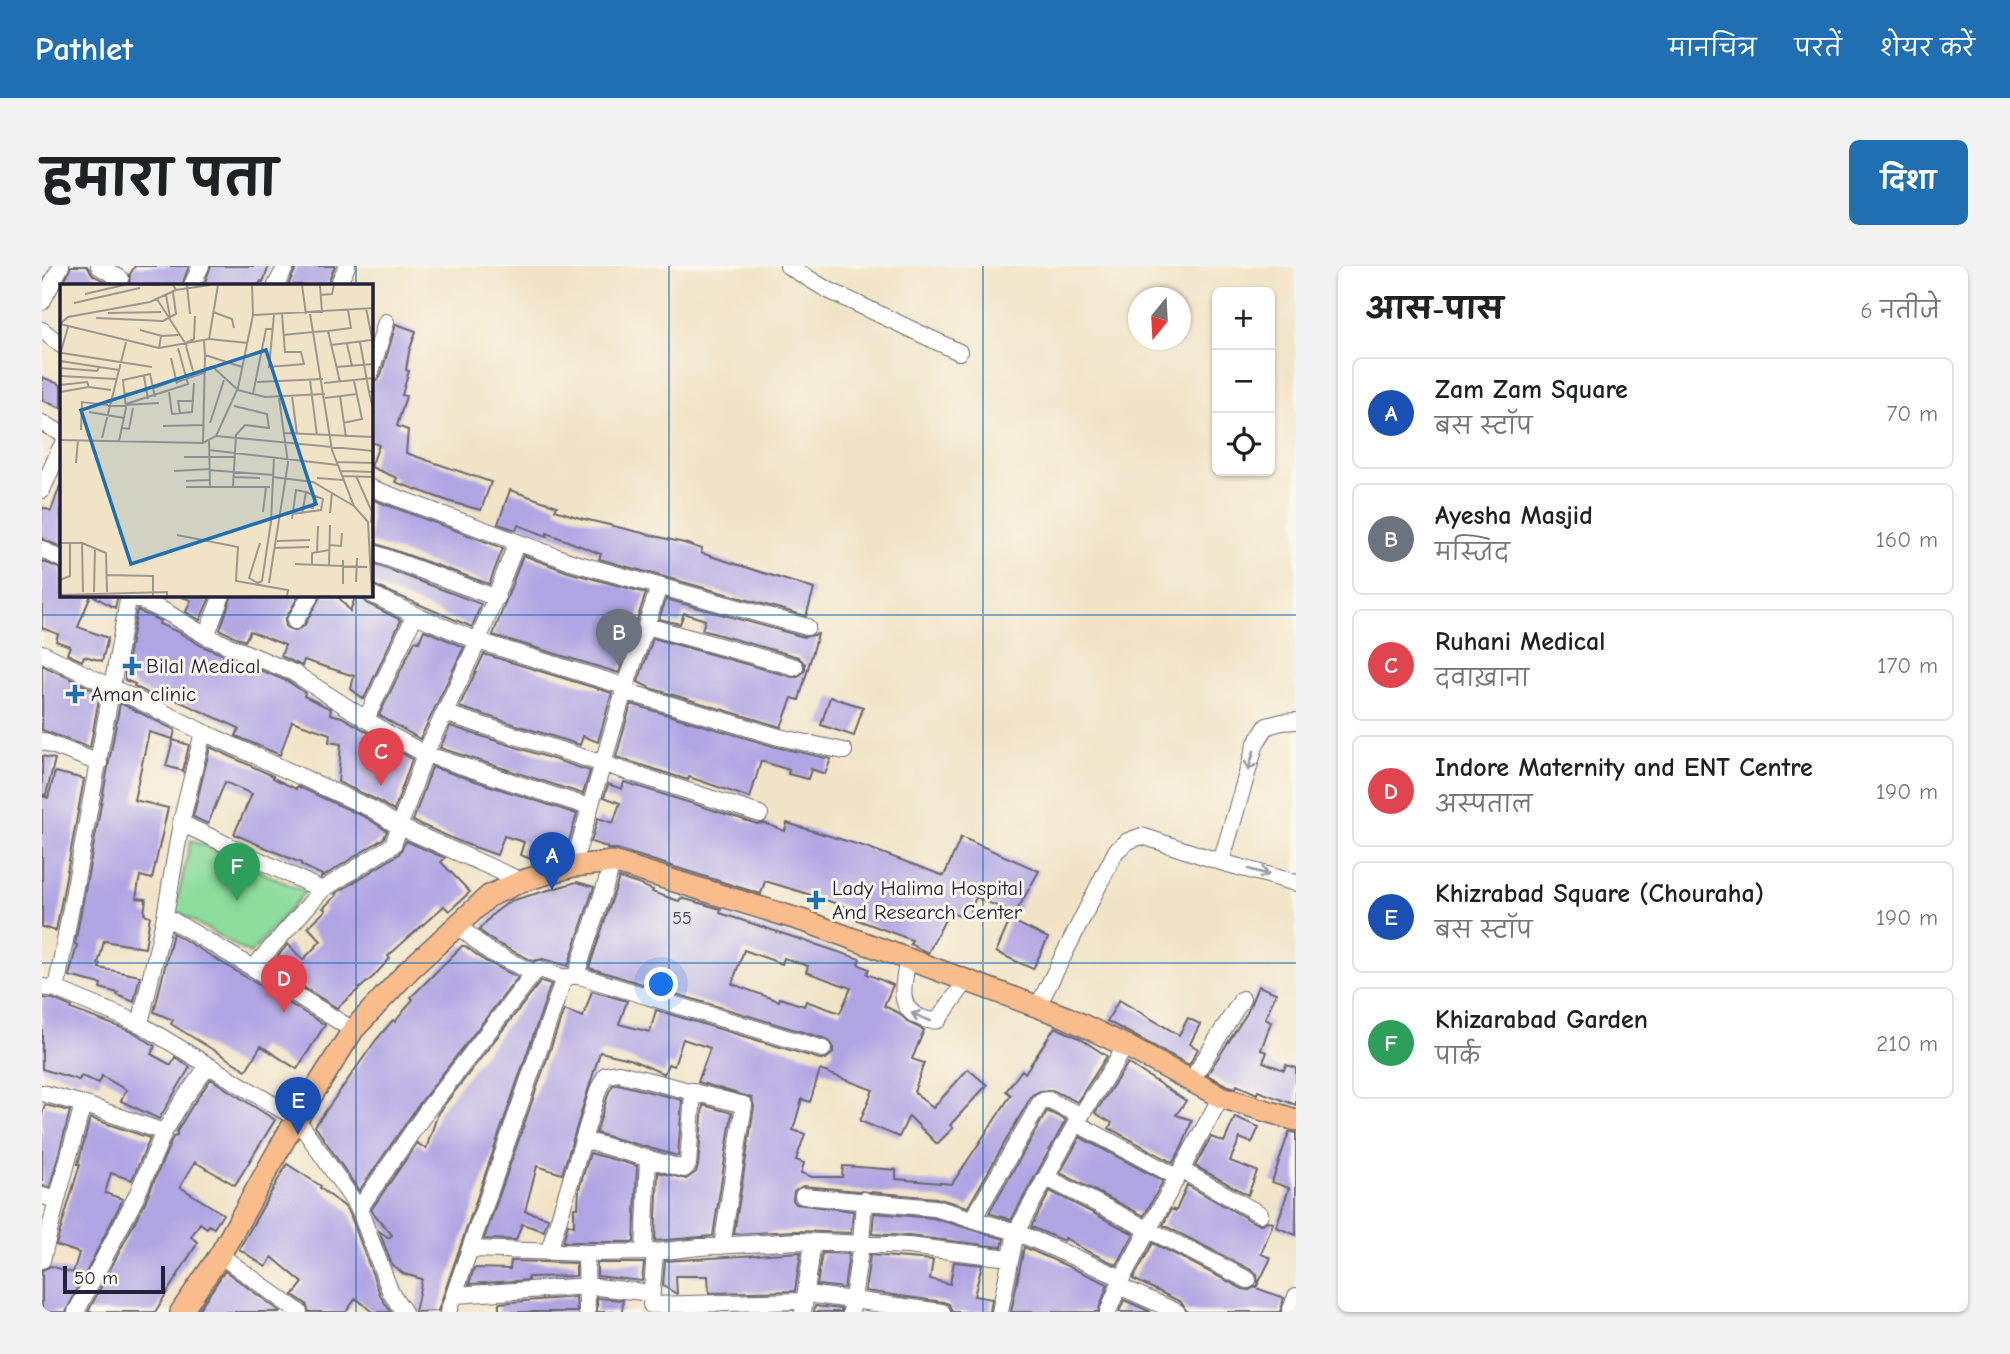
<!DOCTYPE html>
<html lang="hi">
<head>
<meta charset="utf-8">
<style>
	body { margin:0; font-family:"Comic Neue","Playpen Sans Deva",sans-serif; background:#f2f2f2; color:#202124 }
	.controls { position:absolute; right:21px; top:21px; display:grid; overflow:hidden; border-radius:10px; box-shadow:0 2px 5px #0004 }
	.controls button { width:63px; height:63px; display:grid; place-items:center; padding:0; border:0; border-bottom:2px solid #e0e0e0; background:#fff; color:#202124; font:35px sans-serif }
	.compass { position:absolute; left:1086px; top:21px; width:63px; height:63px; border-radius:50%; background:#fff; box-shadow:0 2px 5px #0004; rotate:198deg }
	.scale { position:absolute; left:21px; bottom:18px; width:102px; box-sizing:border-box; padding-left:7px; border:4px solid #22223b; border-top:0; font-size:19px; line-height:24px; white-space:nowrap; color:#22223b; -webkit-text-stroke:5px #fbf7ec; paint-order:stroke }
	.you { position:absolute; left:620px; top:719px; width:24px; height:24px; margin:-18px; border:5px solid #fff; border-radius:50%; background:#1a73e8; box-shadow:0 0 0 10px #1a73e833 }
	.badge { display:grid; place-items:center; width:46px; height:46px; border-radius:50%; background:#1f6fb2; color:#fff; font-size:23px; font-weight:700 }
	.pin { position:absolute; translate:-50% -58px; filter:drop-shadow(0 2px 4px #0008) }
	.pin::after { content:''; position:absolute; top:37px; width:24px; height:21px; background:inherit; clip-path:polygon(0 0,100% 0,50% 100%) }
	.list { margin:0; padding:0; list-style:none }
	h2 { display:flex; justify-content:space-between; align-items:center; height:91px; margin:0; padding:0 28px; font-size:30px }
	h2 small { font-size:23px; font-weight:400; color:#757577 }
	.list li { display:grid; grid-template-columns:46px 1fr auto; gap:21px; align-items:center; box-sizing:border-box; height:112px; margin:0 14px 14px; padding:0 14px; border:2px solid #e0e0e0; border-radius:10px }
	.list b { display:block; font-size:26px; white-space:nowrap }
	.list p { margin:0; font-size:23px; white-space:nowrap; color:#757577 }
	.list em { font-size:23px; font-style:normal; color:#757577 }
	.icon { flex:none; width:38px; height:38px; fill:none; stroke:currentColor; stroke-width:2; stroke-linecap:round; stroke-linejoin:round }
	.map { position:relative; flex:none; width:1254px; height:1046px; overflow:hidden; border-radius:10px }
	header { display:flex; align-items:center; gap:42px; box-sizing:border-box; height:98px; padding:0 35px; background:#1f6fb2; color:#fff }
	header strong { font-size:33px }
	nav { display:flex; gap:38px; margin-inline-start:auto; font-size:24px }
	.intro { display:flex; align-items:center; justify-content:space-between; box-sizing:border-box; height:168px; padding:0 42px }
	h1 { margin:0; font-size:49px }
	.button { padding:18px 32px; border-radius:10px; background:#1f6fb2; color:#fff; font-size:24px; font-weight:700 }
	main { display:flex; gap:42px; padding:0 42px }
	aside { flex:1; background:#fff; border-radius:10px; box-shadow:0 2px 5px #0004 }
	.map>svg:first-child { display:block }
	.green { fill:#8cdc9b; stroke:#577f6b; stroke-width:2 }
	.building { fill:#b0a5e3; fill-rule:evenodd }
	.lines { fill:none; stroke-linecap:round; stroke-linejoin:round }
	.minor-casing { stroke:#6a666c; stroke-width:18 }
	.major-casing { stroke:#6a666c; stroke-width:24 }
	.minor { stroke:#fff; stroke-width:16 }
	.major { stroke:#f9bc8a; stroke-width:21 }
	.oneway { stroke:#9c9ca7 }
	.grid { fill:none; stroke:#1f6fb2; stroke-width:2; stroke-opacity:0.55 }
	.poi-dot { fill:#1f6fb2; stroke:#fbf7ec; stroke-width:2.5 }
	.labels { text-anchor:middle; dominant-baseline:central; stroke-width:6; stroke-linejoin:round; paint-order:stroke }
	.number-label { font-size:18px; fill:#464365 }
	.poi-label { font-size:21px; fill:#22223b; stroke:#fbf7ec; text-anchor:start }
	.inset-road { fill:none; stroke:#9e968e; stroke-width:2 }
	.view { fill:#1f6fb2; fill-opacity:0.15; stroke:#1f6fb2; stroke-width:3.5 }
	.inset-edge { fill:none; stroke:#22223b; stroke-width:3.5 }
</style>
</head>
<body>
<header>
<strong>Pathlet</strong>
<nav><a>मानचित्र</a><a>परतें</a><a>शेयर करें</a></nav>
</header>
<div class="intro"><h1>हमारा पता</h1><a class="button">दिशा</a></div>
<main>
<div class="map">
<svg width="1254" height="1046" viewBox="0 0 1254 1046">
	<rect width="100%" height="100%" fill="#fbf7ec"/>
	<filter id="ink" filterUnits="userSpaceOnUse"><feTurbulence type="fractalNoise" baseFrequency=".0143" numOctaves="2"/><feDisplacementMap in="SourceGraphic" scale="14" xChannelSelector="R" yChannelSelector="G"/><feConvolveMatrix kernelMatrix="1 2 1 2 8 2 1 2 1" color-interpolation-filters="sRGB"/></filter>
	<filter id="wash" filterUnits="userSpaceOnUse"><feTurbulence type="fractalNoise" baseFrequency=".00686" numOctaves="4" result="noise"/><feDisplacementMap in="SourceGraphic" scale="28" xChannelSelector="R" yChannelSelector="G"/><feGaussianBlur stdDeviation="1.57" result="paint"/><feColorMatrix in="noise" values="0 0 0 0 0 0 0 0 0 0 0 0 0 0 0 0 0 1.4 0 .05"/><feComposite in="paint" operator="in"/></filter>
	<g filter="url(#wash)">
		<rect width="100%" height="100%" fill="#f1e3c6"/>
		<path class="green" d="M149,574L263,626L208,688L133,644Z"/>
		<g id="blocks">
			<path class="building" d="M29,0H45L51,9L69,19H21Z
				M93,0H147L140,19H87L88,8Z
				M169,0H227L221,16L219,15L217,19H162Z
				M255,0H293L285,19H246Z
				M354,58L374,65L367,86L364,104L367,105L360,129L364,130L355,160L366,164L364,187L449,216L439,244L409,236L353,216L355,212L329,201L337,179L329,176V116L336,114L339,109Z
				M0,111L19,119V142L0,134Z
				M18,220H19V281L0,273V241L9,245Z
				M468,224L515,240L513,244L538,252L642,277L660,283L659,287L772,323L764,350L557,293L559,288L505,267V270L476,259L474,264L456,258Z
				M329,233L461,282L447,318L329,276Z
				M481,289L526,306L604,327L577,407L451,369Z
				M0,295L19,303V329H49L36,361L66,372L60,395L42,390L40,395L25,388L28,380L14,375L16,368L0,362Z
				M329,297L439,338L430,361L329,318Z
				M50,329H76L73,342Z
				M140,329H169L158,354L144,346L149,334L140,331Z
				M190,329H257L243,354L244,361L252,365L262,360L279,329H295L308,345L314,329L319,331L324,337L359,354L322,433L309,423L312,410L262,394L260,400L239,390L243,379L208,365L203,375L178,364Z
				M624,333L762,371L776,368L757,434L750,432L739,461L608,422L596,416L611,372L750,411H756L763,404V398L756,391L660,364L663,354L642,347L638,358L617,353Z
				M95,344L118,355L117,358L136,366L160,380L247,416L263,427L262,430L289,443L288,448L300,451L370,493L352,545L335,534L296,516L299,478L287,476L288,468L250,455L238,489L194,470L197,462L123,429L121,435L92,420L93,418L83,414V407Z
				M382,364L422,381L378,473L337,449L373,375L377,376Z
				M442,388L570,427L556,476L541,470L538,479L417,441Z
				M0,399L58,427L48,482L0,464Z
				M788,431L821,441L812,470L779,459Z
				M78,437L133,464L131,473L107,466L92,534L126,542L110,613L98,610L94,632L104,633L102,648L108,650L103,682L62,675L56,698H58L57,702L98,710L92,736L75,729L76,727L58,722L59,718L27,710L35,679L33,678Z
				M589,438L734,481L789,493L783,508L769,503L766,513L746,508L747,504L719,495L708,532L647,511L646,514L574,491Z
				M408,460L548,505L541,528L398,482Z
				M131,474L147,479L141,505L124,500Z
				M168,481L231,510V512L254,523L255,520L325,552L345,565L342,572L279,612L280,609L259,599V597L192,568L210,528L183,516L166,558L151,551Z
				M0,490L13,493L4,529L0,528Z
				M390,501L535,548L523,589L508,591L507,593L490,598L492,594L478,589L482,576L462,570L455,589L421,577L371,555Z
				M13,506L42,513L14,665L0,661V530L6,532Z
				M582,516L715,558L722,557L743,565L745,557L824,581L902,610L919,571L997,605L973,648L934,631L925,653L907,646L886,687L868,678L870,674L808,651L810,643L766,628L723,615L719,628L575,583H565V581L549,576L556,552L571,557L578,537L562,531L566,518L580,523Z
				M364,575L403,592L399,596L428,626L407,645L402,640L384,656L346,690L348,692L332,710L295,742L240,708L230,697L245,679L246,678L261,694L279,675L266,661L284,644L281,642L295,629L293,628L357,588Z
				M577,612L599,619L611,624L610,626L637,635L639,632L679,643L678,647L818,693L816,698L827,703L825,708L851,719L842,740L857,747L867,757L882,764L870,793L882,797L872,826L891,842L926,803L945,819L908,859L911,862L895,878L867,850L857,871L818,855L831,824L778,804L768,836L760,833L751,864L763,868L754,894L762,897L759,907L770,911H800L801,900L817,901L854,904V913L910,918L969,829L964,825L980,804L983,807L1013,761L1037,772L1065,790L1035,836L1010,824L998,825L990,829L926,941L894,932L761,920L752,925L751,934L754,938L811,945L809,967L754,965L692,968L712,841L710,832L656,816L668,782L641,773L632,800L626,798L622,808L588,793L558,786L520,908L495,900L483,945L506,952L502,965L480,958L474,974L442,973L522,744L541,751L550,725L585,735L577,758L608,766L614,744L778,793H784L791,787V780L784,773L547,702ZM702,684L740,698L742,692L766,700L764,706L809,722L798,747L764,735L762,740L738,732L737,735L690,718Z
				M535,616L552,621L526,700L501,693L491,695L454,677L437,664L451,648L468,635Z
				M968,654L1006,672L991,703L954,686Z
				M131,667L283,759L255,803L219,780L204,804L129,758L131,754L112,746Z
				M420,680H423L443,695L476,711L378,837L317,925L273,860L334,774L351,754L353,756L371,733L369,731Z
				M499,715L509,718L396,1045L373,1046L380,1013L362,1008L350,999L337,965L347,972L350,969L329,944L375,877L384,883L396,847Z
				M1216,720L1234,727L1223,753L1229,756L1219,784L1225,786L1221,796L1242,804L1244,799L1254,802V839L1216,825L1215,828L1195,819L1194,822L1184,819L1165,809L1205,747Z
				M0,732L11,733L30,741L29,743L93,767L113,780L109,788L129,799L133,791L148,801L117,853L79,835L84,824L60,810L57,817L39,810L37,814L0,803Z
				M1077,734L1137,769L1146,752L1158,758L1148,778L1156,783L1147,799L1065,755Z
				M1086,797L1144,835L1134,849L1150,854L1141,879L1131,897L1067,862L1070,857L1053,847Z
				M169,813L233,854L193,919L153,896L138,921L181,948L172,962L167,959L165,962L158,957L149,971L156,976L113,1046H46L103,936L131,871L135,870V865L150,840Z
				M576,818L640,834L636,890L554,867L567,826L571,819Z
				M3,839L28,845L8,921L0,920V848Z
				M661,839L690,847L671,970L613,975L616,906L644,913L654,906L656,900Z
				M1005,845L1024,854L969,954L947,947Z
				M1193,851L1217,861L1210,877L1198,872L1188,895L1215,905L1206,929L1153,900L1169,871L1182,876Z
				M48,852L108,872L90,914L69,907L63,927L81,933L24,1046H0V1004L9,1000L31,1007L37,987L14,979L38,898H36Z
				M1247,866L1254,867V969L1234,961L1247,922L1230,916Z
				M1038,871L1121,915L1102,950L1018,907Z
				M548,887L595,900L592,976H521L526,958L532,960V942H536L537,923Z
				M245,898L279,920L278,922L302,940L308,948L339,1031L349,1046H330L314,1032L304,1046H267L264,1038L251,1029L261,1017L230,991L224,1001L197,983Z
				M1145,919L1213,957L1219,958L1226,955L1231,957L1219,988L1229,992L1216,1018L1215,1009L1211,1005L1121,959L1129,943L1134,945Z
				M1008,925L1092,968L1075,999L1045,985L1023,972L1022,975L989,961Z
				M832,947L891,952L962,973L960,981L867,970L830,968Z
				M1111,977L1201,1023L1207,1024L1215,1020L1214,1022L1242,1032L1238,1046H1145L1139,1036L1091,1013Z
				M982,981L1066,1018L1056,1046H969Z
				M759,986L753,1025L667,1027L666,1010H634L635,1028L621,1020L623,995Z
				M780,987L807,988L802,1022L775,1019Z
				M828,989L891,994L888,1013L908,1018L912,996L940,999L932,1030L950,1033L948,1046H910L907,1038L901,1036L823,1025Z
				M469,995L534,997V1010L486,1011V1014L427,1018L432,1002L468,1003Z
				M555,997H602L600,1015L555,1010Z
				M183,1005L239,1046H155Z
				M534,1031L535,1046H457V1037Z
				M555,1032L581,1034L580,1046H555Z
				M1082,1034L1109,1046H1077Z
				M773,1040L799,1043V1046H772Z"/>
		</g>
	</g>
	<g filter="url(#ink)">
		<use href="#blocks" fill-opacity="0" stroke="#6a666c" stroke-width="2"/>
		<g class="lines">
			<defs>
				<path id="minor" d="M57,0L79,13
					M746,0L784,23L917,86
					M150,19L159,0
					M234,19L244,0
					M296,19L305,0
					M0,36L19,0
					M0,64L19,79
					M329,106L344,56
					M0,157L19,167
					M329,222L529,296L765,361
					M0,224L19,181
					M0,283L19,293
					M329,286L455,332
					M329,328L373,349L436,375L585,421
					M88,329L124,346L164,370L252,407L350,470L383,488L547,541
					M253,355L269,329
					M605,360L753,401
					M164,370L180,329
					M0,387L161,466L330,543L356,560L480,615
					M582,425L737,471L802,485
					M402,447L718,548
					M324,453L373,349
					M0,475L57,497
					M139,557L161,466
					M1179,596L1214,477L1225,460L1240,456L1254,455
					M531,600L582,425L617,321
					M415,659L448,686L492,707L498,703L522,712
					M866,693C862,715 853,743 880,752C886,755 890,755 896,754L925,714
					M211,702L280,624
					M534,709L571,596
					M0,721L14,723L98,758L255,853L317,943L349,1027L362,1046
					M14,723L87,329
					M996,740L1074,585L1086,575L1100,570L1179,596L1254,617
					M98,758L123,650
					M311,764L211,702L123,650L139,557L280,624L351,579L383,488L436,375L475,276
					M1149,815L1200,733
					M0,827L41,838L122,866
					M1034,857L1135,911
					M542,874L642,903L646,899L651,825
					M1139,904L1218,948
					M1005,912L1206,1014
					M0,930L15,934L0,994
					M761,930L893,942L974,966L1080,1012
					M15,934L41,838
					M317,943L386,843L492,707
					M931,953L999,835L1006,834L1039,850
					M430,983L544,987
					M507,985L557,822L564,809L577,807L702,839L680,980
					M602,986L606,893
					M178,989L257,1046
					M1077,1020L1135,1046
					M765,1028L900,1046
					M413,1029L546,1020L610,1027
					M609,1036L613,986
					M609,1039L762,1035
					M34,1046L94,931L122,866L141,834L166,800
					M406,1046L522,712L534,709L781,783
					M545,1046L544,987L613,986L658,981L755,975L866,980L968,992
					M761,1046L771,976
					M809,1046L819,978L822,934
					M958,1046L974,966L1034,857L1084,780
					M1066,1046L1080,1012L1179,831
					M1248,1046L1254,1030"/>
				<path id="major" d="M139,1046L178,989L246,867L311,764L367,704L447,630L480,615L531,600L571,596L765,656L1024,751L1084,780L1179,831L1254,854"/>
			</defs>
			<use href="#minor" class="minor-casing"/>
			<use href="#major" class="major-casing"/>
			<use href="#minor" class="minor"/>
			<use href="#major" class="major"/>
		</g>
		<defs><path id="oneway-shaft" d="M-6 0H5M1.5-3L5.5 0L1.5 3" fill="none" stroke-width="1.6" stroke-linecap="round" stroke-linejoin="round" transform="scale(1.75)"/></defs>
		<g class="oneway">
			<use href="#oneway-shaft" transform="translate(1209 495) rotate(107)"/>
			<use href="#oneway-shaft" transform="translate(1217 606) rotate(16)"/>
			<use href="#oneway-shaft" transform="translate(879 751) rotate(-158)"/>
		</g>
	</g>
	<path class="grid" d="M314,0V19M627,0V1046M941,0V1046M314,329V1046M0,349H1254M0,697H1254"/>
	<g class="poi-dot">
		<path d="M86.5 389.5h7v7h7v7h-7v7h-7v-7h-7v-7h7z"/>
		<path d="M29.5 417.5h7v7h7v7h-7v7h-7v-7h-7v-7h7z"/>
		<path d="M770.5 623.5h7v7h7v7h-7v7h-7v-7h-7v-7h7z"/>
	</g>
	<g class="labels">
		<g class="number-label">
			<text x="640" y="652">55</text>
		</g>
		<g class="poi-label">
			<text x="104" y="400">Bilal Medical</text>
			<text x="49" y="428">Aman clinic</text>
			<text x="790" y="622">Lady Halima Hospital<tspan x="790" dy="24">And Research Center</tspan></text>
		</g>
	</g>
	<g transform="translate(18 18)">
		<rect width="313" height="313" fill="#f1e3c6"/>
		<path class="inset-road" d="M78,1H100M113,1L116,6L150,1M127,1L130,30M242,1L246,30M260,1L262,29M25,10L64,1M106,11L110,33M260,11L272,10L274,1M97,15L127,62M14,19L80,4M306,24L314,64M153,28L172,35L174,44M48,29L101,28M250,30L253,48L268,47L291,44L288,26M193,31L314,24M214,31L209,83L244,80L241,68H225L222,30M36,34L103,37L116,30L113,8M0,40L99,64L149,55L188,59M0,40L8,33L90,18L116,6M80,46L102,52M268,47L280,98M223,51L253,48L272,166L294,222L308,238L312,312M149,55L158,1M144,57L145,71L182,83M300,58L309,108M126,59L134,55L135,32M287,60L292,82M271,61L312,56M126,62L133,87M99,64L101,52L118,51M2,69L92,83M0,71L8,43M111,74L117,100M0,77L59,86M276,83L314,80M0,84L37,87L40,82M146,84L153,83L178,106L205,113L265,110M0,92L56,95M84,92L88,115M250,96L257,152M117,98L146,88M197,98L263,95M264,99L314,94M0,101L27,98L29,103M94,104L116,96M314,107L309,108L314,129M0,108L29,103L51,106M109,108L112,130L132,128L134,99M64,110L88,106M193,110L206,45H212M232,112L237,150M280,112L286,153M265,114L297,110M66,120L128,100L118,64M48,122L99,119M29,128L64,134M120,129L118,117H134M150,139L164,96M283,139L302,135L294,97M103,142L143,141M62,144L69,145L73,124M21,146L22,118L48,121M224,149L314,153M156,152L314,167M42,154L66,58M0,156L143,159L156,152L178,104L193,31L192,1M59,157L66,124L63,96L90,90L95,113M149,157L150,202M143,159L145,71M149,166L278,181M124,173H175M277,178L314,179M16,179L18,156M149,186L213,191M114,187L150,185M280,187L314,188M282,192L314,193M296,192L312,228M173,193L200,194M213,193L253,198L294,222M257,194L283,196M126,197L149,196M173,202L176,151L185,141L209,144L207,130L174,122M126,203H210M244,222L253,224L255,211M203,228L206,203M270,229L272,208M232,230L261,226L263,215L246,208M232,235L236,206L246,208L242,230M311,239L314,195M117,251L178,263L176,297L228,306L227,312M217,257L250,256M0,259H22L23,308M22,259L46,269L47,308M200,259L189,294L198,299L202,297L211,238L214,173M269,261L281,262L282,249M214,264L249,263M257,268L258,242M235,280L307,283M252,281V269L269,266M269,281L270,241M47,291L93,292V312M0,296L10,292V259M296,298L297,274M209,299L228,179L219,114M283,300V276M34,308L35,264M0,311L107,308V312"/>
		<path class="view" d="M206,66L256,220L71,280L21,126Z"/>
		<rect width="313" height="313" class="inset-edge"/>
	</g>
</svg>
<div class="controls">
<button>+</button>
<button>−</button>
<button><svg class="icon" aria-label="locate" viewBox="0 0 24 24"><circle cx="12" cy="12" r="6"/><path d="M12 2v4M12 18v4M2 12h4M18 12h4"/></svg></button>
</div>
<svg class="compass" viewBox="-18 -18 36 36"><path d="M0-13l5 13h-10z" fill="#e53935"/><path d="M0 13l5-13h-10z" fill="#757577"/></svg>
<div class="scale">50 m</div>
<div class="you"></div>
<div class="pin badge" style="left:510px;top:624px;background:#1a4fb4">A</div>
<div class="pin badge" style="left:577px;top:401px;background:#6b7280">B</div>
<div class="pin badge" style="left:339px;top:520px;background:#e0444e">C</div>
<div class="pin badge" style="left:242px;top:747px;background:#e0444e">D</div>
<div class="pin badge" style="left:256px;top:869px;background:#1a4fb4">E</div>
<div class="pin badge" style="left:195px;top:635px;background:#2e9e5b">F</div>
</div>
<aside>
<h2>आस-पास<small>6 नतीजे</small></h2>
<ul class="list">
<li><span class="badge" style="background:#1a4fb4">A</span><div><b>Zam Zam Square</b><p>बस स्टॉप</p></div><em>70 m</em></li>
<li><span class="badge" style="background:#6b7280">B</span><div><b>Ayesha Masjid</b><p>मस्जिद</p></div><em>160 m</em></li>
<li><span class="badge" style="background:#e0444e">C</span><div><b>Ruhani Medical</b><p>दवाख़ाना</p></div><em>170 m</em></li>
<li><span class="badge" style="background:#e0444e">D</span><div><b>Indore Maternity and ENT Centre</b><p>अस्पताल</p></div><em>190 m</em></li>
<li><span class="badge" style="background:#1a4fb4">E</span><div><b>Khizrabad Square (Chouraha)</b><p>बस स्टॉप</p></div><em>190 m</em></li>
<li><span class="badge" style="background:#2e9e5b">F</span><div><b>Khizarabad Garden</b><p>पार्क</p></div><em>210 m</em></li>
</ul>
</aside>
</main>
</body>
</html>
